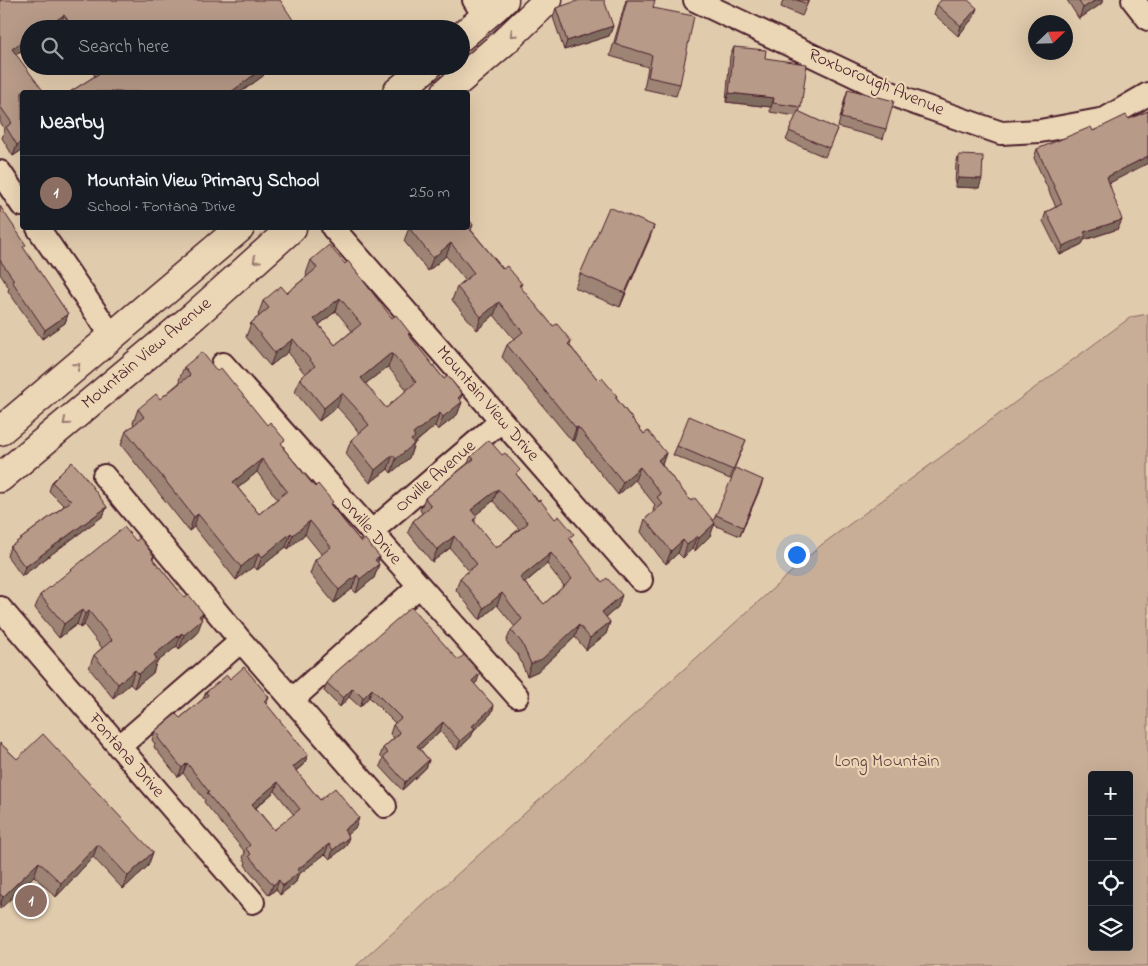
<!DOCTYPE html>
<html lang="en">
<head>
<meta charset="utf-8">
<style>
	body { margin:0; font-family:"Indie Flower",sans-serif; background:#20242c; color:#f1f3f6 }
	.controls { position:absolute; right:15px; bottom:15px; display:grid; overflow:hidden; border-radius:5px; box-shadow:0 5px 20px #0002 }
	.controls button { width:45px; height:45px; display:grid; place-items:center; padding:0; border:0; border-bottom:1px solid #363941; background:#171b24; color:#f1f3f6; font:25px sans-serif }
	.compass { position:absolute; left:1028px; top:15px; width:45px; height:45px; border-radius:50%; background:#171b24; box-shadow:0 5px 20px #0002; rotate:67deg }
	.you { position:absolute; left:796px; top:554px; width:18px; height:18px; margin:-12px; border:4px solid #fff; border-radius:50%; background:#1a73e8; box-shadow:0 0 0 8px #1a73e833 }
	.badge { display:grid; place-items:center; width:32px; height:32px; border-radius:50%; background:#2563eb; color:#fff; font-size:16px; font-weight:700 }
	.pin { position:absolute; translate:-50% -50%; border:2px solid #fff; box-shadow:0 1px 5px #0006 }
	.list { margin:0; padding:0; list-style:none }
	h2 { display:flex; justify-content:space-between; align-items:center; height:65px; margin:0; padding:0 20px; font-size:21px }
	h2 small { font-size:16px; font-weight:400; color:#9ea1a6 }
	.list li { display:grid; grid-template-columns:32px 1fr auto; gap:15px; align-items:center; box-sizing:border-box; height:75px; padding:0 20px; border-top:1px solid #363941 }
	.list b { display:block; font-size:19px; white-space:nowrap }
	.list p { margin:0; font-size:16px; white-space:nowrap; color:#9ea1a6 }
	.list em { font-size:16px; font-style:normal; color:#9ea1a6 }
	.icon { flex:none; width:28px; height:28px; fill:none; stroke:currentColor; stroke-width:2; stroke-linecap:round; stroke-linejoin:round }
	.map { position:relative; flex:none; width:1148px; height:966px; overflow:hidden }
	.search { position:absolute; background:#171b24; box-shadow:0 5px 20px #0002; left:20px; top:20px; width:450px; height:55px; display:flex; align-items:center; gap:12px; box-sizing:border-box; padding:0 18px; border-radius:28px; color:#9ea1a6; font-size:19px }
	.panel { position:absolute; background:#171b24; box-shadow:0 5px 20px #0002; left:20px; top:90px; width:450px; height:140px; border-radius:5px }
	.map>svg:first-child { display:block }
	.green { fill:#c8ae97; stroke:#896661; fill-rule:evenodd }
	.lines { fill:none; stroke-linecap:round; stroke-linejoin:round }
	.minor-casing { stroke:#4a1f2b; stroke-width:26 }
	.major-casing { stroke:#4a1f2b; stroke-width:31 }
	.minor { stroke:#ebd6b5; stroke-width:22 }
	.major { stroke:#ebd6b5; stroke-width:28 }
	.wall { fill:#9d8475; stroke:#4a1f2b; fill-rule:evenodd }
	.shaded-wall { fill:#806c5f; stroke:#4a1f2b }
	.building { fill:#b79a88; stroke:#4a1f2b; fill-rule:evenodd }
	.oneway { stroke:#9a7a70 }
	.labels { text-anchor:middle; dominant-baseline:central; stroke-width:4.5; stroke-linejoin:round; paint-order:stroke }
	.street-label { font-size:18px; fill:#4a1f2b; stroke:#ebd6b5 }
	.park-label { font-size:18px; fill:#633c41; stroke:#ebd6b5 }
</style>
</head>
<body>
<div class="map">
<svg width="1148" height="966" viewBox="0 0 1148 966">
	<rect width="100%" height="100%" fill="#e1cbad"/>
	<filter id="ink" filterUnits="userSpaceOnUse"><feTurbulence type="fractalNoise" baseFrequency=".02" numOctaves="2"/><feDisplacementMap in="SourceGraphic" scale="10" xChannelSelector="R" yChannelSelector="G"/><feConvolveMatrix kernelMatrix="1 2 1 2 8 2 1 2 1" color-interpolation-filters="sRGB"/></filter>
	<g filter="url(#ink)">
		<path class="green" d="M1148,314V966H356L820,546L1131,317ZM1092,775H1129V947H1092Z"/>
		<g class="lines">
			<defs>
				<path id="minor" d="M474,0L485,17
					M695,0L906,100L1001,133L1040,131L1105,119L1148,94
					M1133,0L1148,19
					M0,172L22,205
					M38,228L112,336
					M333,228L641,580
					M223,364L517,696
					M104,476L241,641L385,806
					M371,532L501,421
					M0,608L253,902
					M292,700L419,586
					M119,747L241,641"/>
				<path id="major" d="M461,37L504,0
					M397,92L428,66
					M446,92L504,42L548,0
					M0,431L240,228
					M0,478L194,316L292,228"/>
			</defs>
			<use href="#minor" class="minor-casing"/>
			<use href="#major" class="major-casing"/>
			<use href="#minor" class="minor"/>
			<use href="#major" class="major"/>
		</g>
		<path class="wall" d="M0,0L299,29H63L60,25L55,29H29V46L16,54L22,92V150L13,156L2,138L5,129L0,122Z
			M626,0H655L653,8L680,84L676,96L644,89L648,67L610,56Z
			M783,0H809L802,16L781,7Z
			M1067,0H1103L1101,4L1079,19Z
			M937,5L974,17L958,36L934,14Z
			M556,8L613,26L609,36L564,50L553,17Z
			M734,47L765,58L801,107L799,112L837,129L825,157L786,140L796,116L770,112L771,107L726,102L730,56Z
			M89,66H273L265,72L263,76L241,92H70L95,76Z
			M848,89L886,129L883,139L838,127L845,98Z
			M1148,111V163L1109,183L1118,229L1084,240L1082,244L1060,255L1043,221L1046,212L1056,207L1034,158L1037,149L1129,119Z
			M959,155L979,188L955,187L956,164Z
			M0,206L24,250L68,314L65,323L42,339L8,291L9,288L0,274Z
			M473,225L471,230L503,269L522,284L520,287L553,326L571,341L570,346L599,381L617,396L616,398L644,434L666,453L662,465L691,501L713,521L716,515L763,480L740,536L714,525L710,536L695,551L692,549L683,558L678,553L666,564L659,556L641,532L645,519L654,512L653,510L655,505L635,480L618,495L574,440L572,441L502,357L507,345L514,339L494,315L477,330L452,300L457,287L465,280L446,256L428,271L404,241L409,228Z
			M654,226L620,307L575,288L580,274Z
			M311,260L345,264L392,318L410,333L409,336L444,379L462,394L460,400L462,402L457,415L438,430L435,426L414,444L409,458L391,473L388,469L370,483L346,454L351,440L359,433L350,421L337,407L319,421L295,392L300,378L305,374L288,352L270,366L246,337L251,323L259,316L258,315L263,301L287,293L307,276L306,274ZM336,311L352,331L335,345L319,325ZM388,367L407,390L386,408L365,384L386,368Z
			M184,367L217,371L283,446L284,447V449L315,487L332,506L361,542L380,557L377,563L379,564L374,578L356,593L352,589L334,603L310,574L315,560L322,555L305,534L288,549L286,547L257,570L254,566L236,580L194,527L189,531L121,445L126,431L134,425L133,423L138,409L160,399L180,382L179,380ZM257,472L277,499L259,514L238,488Z
			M746,440L730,479L673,455L677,446Z
			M471,456L518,476L571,541L618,607L606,617L610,622L606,634L586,650L575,637L538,671L527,676L518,655L506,642L511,630L515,627L497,605L480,620L456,590L460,578L469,571L450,548L432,562L408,532L413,521L422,513L420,510L425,498L468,463ZM493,501L519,529L496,548L475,523V515ZM547,564L564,586L544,604L525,583Z
			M52,482L107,507L103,516L22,576L7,556L10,547L64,506L49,491Z
			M136,541L154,556L153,559L201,618L197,634L179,649L177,646L156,663L153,673L134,688L130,684L113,698L89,668L94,655L102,648L84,625L80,628L77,624L59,638L35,608L40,595Z
			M230,679L266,704L308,755L304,764L296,771L320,800L356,827L347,834L346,846L330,859L325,854L298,875L296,882L280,895L276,889L269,895L245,865L246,862L243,858L245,852L204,802L205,800L183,773L178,777L154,747L155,744L152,740L155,731L180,718L203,699L206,692ZM275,791L294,815L274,830L256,808Z
			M477,682L474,684L494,706L491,714L474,730L471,737L457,750L440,731L420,749L429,760L426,768L402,790L380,766L383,759L380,756L383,748L394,738L390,734L393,725L395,723L369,697L360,707L349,697L340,707L324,691L327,683Z
			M0,743L17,759L153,852L148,866L123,889L93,857L56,897L34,876L0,909Z"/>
		<path class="shaded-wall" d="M1096,0H1103L1101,4L1079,19L1083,8Z
			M977,8L974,17L958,36L961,26Z
			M64,15L60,25L55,29H43Z
			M613,26L609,36L564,50L567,41Z
			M29,38V46L8,59L12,49Z
			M265,66H273L265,72L263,76L241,92H231Z
			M729,93L774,98L771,107L726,102Z
			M22,142V150L13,156L17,145Z
			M1148,156V163L1104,186L1107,177Z
			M958,178L982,179L979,188L955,187Z
			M1122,220L1118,229L1084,240L1082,244L1060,255L1063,246L1084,232Z
			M654,226L649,240L620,307L625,293Z
			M451,243L446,256L428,271L433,258Z
			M340,298L336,311L309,333L314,319Z
			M499,302L494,315L477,330L481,317Z
			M68,314L65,323L42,339L45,330Z
			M293,339L288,352L270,366L275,353Z
			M390,354H393L388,367L386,368L356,391L361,378Z
			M342,393L337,407L319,421L324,408Z
			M462,394L459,404L462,402L457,415L438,430L443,417L458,398Z
			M440,413L435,426L412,445L414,444L409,458L391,473L396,459L413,434Z
			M578,427L574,440L572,441L576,428Z
			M666,453L661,466L658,460Z
			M393,455L388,469L370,483L375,470Z
			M262,459L257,472L228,496L233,482Z
			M640,467L635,480L618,495L623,482Z
			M763,480L760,489L740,536L743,527Z
			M498,489L493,501L467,522L471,510Z
			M107,507L103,516L22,576L25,567Z
			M198,514L194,527L189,531L194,517Z
			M310,521L305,534L288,549L293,535Z
			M715,523L710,536L695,551L699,538Z
			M291,533L286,547L257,570L262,557Z
			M454,536L450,548L432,562L437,550Z
			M697,536L692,549L683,558L687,545Z
			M683,540L678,553L666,564L671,551Z
			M259,552L254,566L236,580L241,567Z
			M551,553L547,564L516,590L520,578Z
			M380,557L376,567L379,564L374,578L356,593L360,579L375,560Z
			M357,575L352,589L334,603L339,590Z
			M502,593L497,605L480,620L484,608Z
			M622,595L618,607L598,624L602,612Z
			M82,610L77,624L59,638L64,624Z
			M89,611L84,625L80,628L85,614Z
			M203,613L200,623L202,620L197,634L179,649L184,635L199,616Z
			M610,622L606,634L586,650L590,638Z
			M579,625L575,637L538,671L527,676L531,664Z
			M182,633L177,646L156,663L153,673L134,688L139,674L154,655Z
			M135,670L130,684L113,698L118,684Z
			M480,673L477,682L468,689L472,681Z
			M353,688L349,697L340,707L343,698Z
			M372,689L369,697L360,707L363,698Z
			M269,697L266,706L264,701Z
			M494,706L491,714L474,730L471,737L457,750L460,741L472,726Z
			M443,722L440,731L414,755L417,746Z
			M308,755L304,764L289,776L293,767Z
			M429,760L426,768L402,790L405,782Z
			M187,763L183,773L178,777L182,768Z
			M278,782L275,791L249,813L252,804Z
			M359,818L356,827L341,840L344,830Z
			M349,837L346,846L330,859L333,850Z
			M98,844L93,857L56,897L61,883Z
			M329,844L325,854L298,875L296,882L280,895L283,886L297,870Z
			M153,852L148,866L123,889L128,876Z
			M39,862L34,876L0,909V906L3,897Z
			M279,880L276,889L269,895L273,885Z"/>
		<path class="building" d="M0,0H280L299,29H74L64,15L43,29H29V38L12,49L44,92H22V142L17,145L6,127L12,123L0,106Z
			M580,0H604L613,26L567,41L556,8Z
			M627,0H655L653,8L694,16L680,84L648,77L652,55L615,44Z
			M797,0H808L807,4Z
			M941,0H968L977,8L961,26L937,5Z
			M1078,0H1096L1083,8Z
			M734,47L766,50L765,58L807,64L801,107L773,103L774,98L729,93Z
			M100,66H266L231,92H70L103,71Z
			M848,89L894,101L886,129L841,118Z
			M798,111L837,129L829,148L789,131Z
			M1148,111V156L1107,177L1122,220L1084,232L1086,236L1063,246L1046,212L1062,204L1037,149L1091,127L1093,131L1126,115L1129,119Z
			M959,155L983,156L982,179L958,178Z
			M0,206L26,245L23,247L68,314L45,330L12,281L14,280L0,260Z
			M609,207L654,226L625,293L580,274Z
			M468,218L473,225L469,228L503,269L507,266L522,284L519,285L553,326L557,324L571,341L568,344L599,381L602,378L617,396L615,397L644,434L648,431L666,453L658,460L691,501L695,498L715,523L699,538L697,536L687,545L683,540L671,551L645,519L663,504L657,497L661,494L640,467L623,482L578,427L576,428L507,345L523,332L499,302L481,317L457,287L474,273L451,243L433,258L409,228H468Z
			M329,245L345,264L348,261L392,318L396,315L410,333L408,334L444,379L448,376L462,394L458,398L462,402L443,417L440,413L413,434L415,437L411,440L414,444L396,459L393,455L375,470L351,440L369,425L355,407L342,393L324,408L300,378L315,366L293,339L275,353L251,323L269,308L263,301L281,286L287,293L317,268L311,260ZM340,298L361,324L335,345L314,319ZM390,354H393L416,382L386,408L361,378Z
			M202,352L217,371L221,368L267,425L270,422L285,440L281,443L284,447L283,448L315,487L318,484L333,502L330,504L361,542L365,539L380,557L375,560L379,564L360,579L357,575L339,590L315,560L331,547L310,521L293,535L291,533L262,557L259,552L241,567L198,514L194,517L126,431L144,417L138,409L156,394L160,399L190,375L184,367ZM262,459L287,491L259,514L233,482Z
			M689,416L746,440L733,470L677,446Z
			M489,440L502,455L505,453L520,470L516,474L538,501L540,500L555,519L559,516L574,534L569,538L602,582L607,578L622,595L602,612L610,622L590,638L579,625L542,659L531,664L522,643L511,630L522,619L502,593L484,608L460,578L477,564L454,536L437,550L413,521L431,506L425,498L474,459L471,456ZM498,489L528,523L496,548L473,520L477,517L471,510ZM551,553L572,579L544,604L520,578Z
			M72,462L83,474L107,507L25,567L10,547L71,501L52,482Z
			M736,468L763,480L743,527L716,515Z
			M124,527L136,541L140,538L154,556L152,558L185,598L189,595L203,613L199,616L202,620L184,635L182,633L154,655L157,659L139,674L135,670L118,684L94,655L112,640L89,611L85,614L82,610L64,624L40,595Z
			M411,607L458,660L464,655L480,673L472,681L494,706L472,726L475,728L460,741L443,722L417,746L429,760L405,782L383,757L388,753L383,748L400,733L393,725L401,718L372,689L363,698L353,688L343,698L327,683L336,672Z
			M244,667L269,697L264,701L308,755L293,767L320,800L335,788L359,818L344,830L349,837L333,850L329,844L297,870L299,872L283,886L279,880L273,885L249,856L251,854L246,849L250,845L207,793L209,792L187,763L182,768L158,738L160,736L155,731L176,714L180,718L208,695L206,692L227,675L230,679ZM278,782L300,809L274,830L252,804Z
			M43,734L153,852L128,876L98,844L61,883L39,862L3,897L0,894V743L17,759Z"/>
		<defs><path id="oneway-chevron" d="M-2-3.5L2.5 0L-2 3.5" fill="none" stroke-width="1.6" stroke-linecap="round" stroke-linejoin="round" transform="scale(1.25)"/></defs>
		<g class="oneway">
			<use href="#oneway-chevron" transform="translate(513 34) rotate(136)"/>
			<use href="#oneway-chevron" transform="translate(256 260) rotate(138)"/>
			<use href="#oneway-chevron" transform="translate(77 366) rotate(-41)"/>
			<use href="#oneway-chevron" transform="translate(66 422) rotate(140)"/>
		</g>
	</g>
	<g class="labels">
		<g class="street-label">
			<text transform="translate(876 83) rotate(23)">Roxborough Avenue</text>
			<text transform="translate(147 354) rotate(-40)">Mountain View Avenue</text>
			<text transform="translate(487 404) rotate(49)">Mountain View Drive</text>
			<text transform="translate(436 477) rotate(-41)">Orville Avenue</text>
			<text transform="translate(370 531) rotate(49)">Orville Drive</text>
			<text transform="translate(126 756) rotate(49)">Fontana Drive</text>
		</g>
		<g class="park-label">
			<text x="887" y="762">Long Mountain</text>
		</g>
	</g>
</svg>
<div class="controls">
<button>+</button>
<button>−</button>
<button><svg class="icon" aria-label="locate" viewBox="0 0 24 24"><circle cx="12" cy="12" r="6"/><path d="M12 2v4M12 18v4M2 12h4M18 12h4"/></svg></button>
<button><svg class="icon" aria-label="layers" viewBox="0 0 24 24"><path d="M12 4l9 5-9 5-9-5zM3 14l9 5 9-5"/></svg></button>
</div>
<svg class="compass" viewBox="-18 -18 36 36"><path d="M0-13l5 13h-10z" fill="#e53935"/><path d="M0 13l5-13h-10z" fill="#9ea1a6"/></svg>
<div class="you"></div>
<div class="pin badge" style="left:31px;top:901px;background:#8d6e63">1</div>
<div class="search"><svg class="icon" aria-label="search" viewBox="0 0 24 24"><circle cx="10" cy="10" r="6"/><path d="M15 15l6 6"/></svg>Search here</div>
<section class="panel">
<h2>Nearby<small></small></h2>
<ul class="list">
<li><span class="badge" style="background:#8d6e63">1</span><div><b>Mountain View Primary School</b><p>School · Fontana Drive</p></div><em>250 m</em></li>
</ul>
</section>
</div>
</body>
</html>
